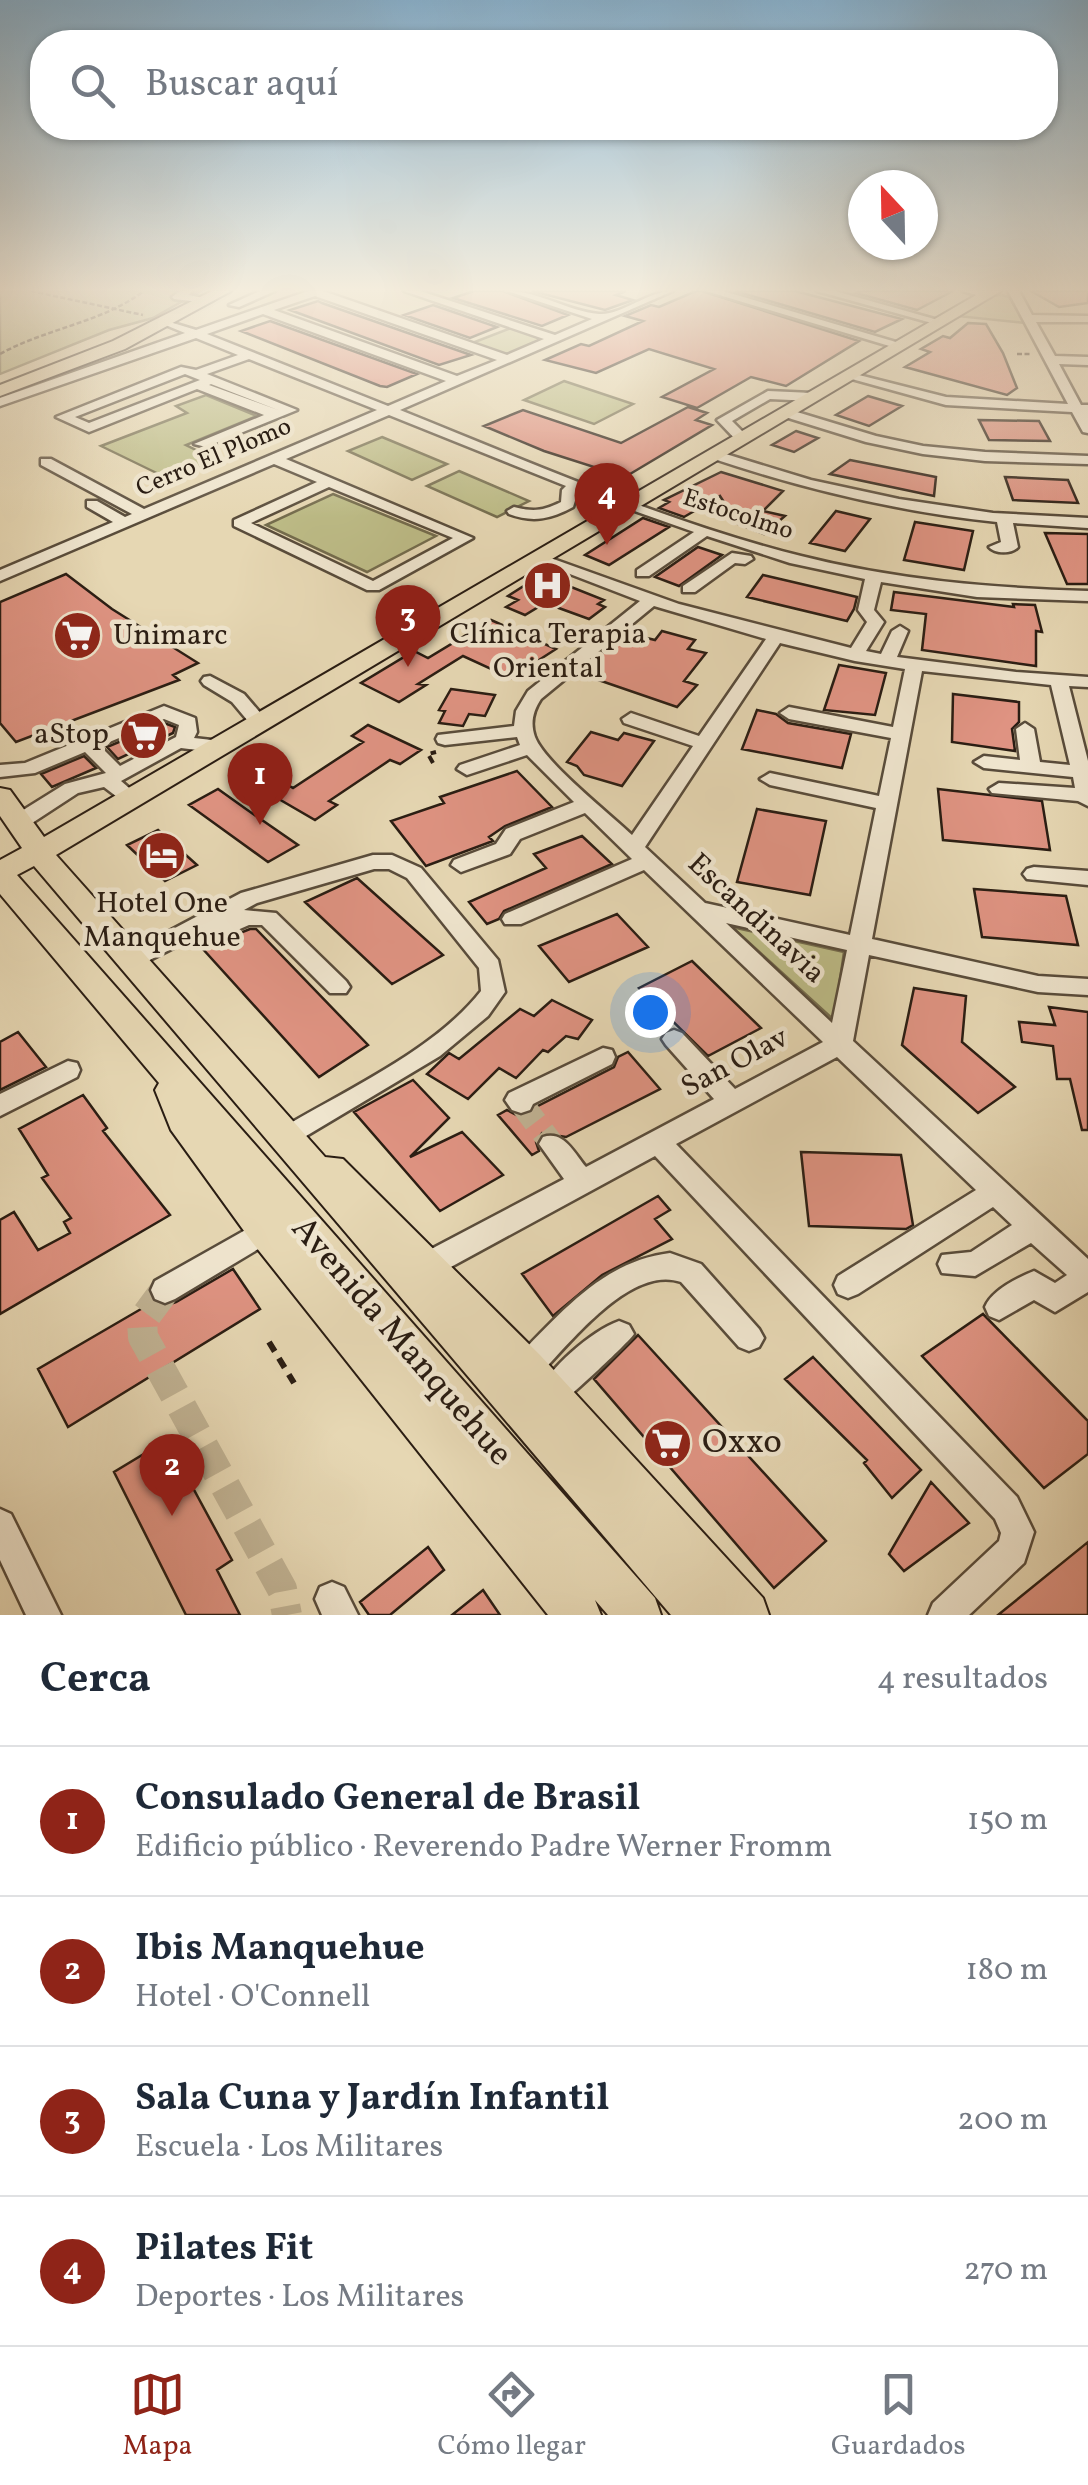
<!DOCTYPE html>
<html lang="es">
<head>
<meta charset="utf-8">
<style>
	body { margin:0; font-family:Vollkorn,serif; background:#f2f2f3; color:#1f2937 }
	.compass { position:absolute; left:848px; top:170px; width:90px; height:90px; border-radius:50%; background:#fff; box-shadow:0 2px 8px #0004; rotate:338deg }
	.you { position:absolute; left:650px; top:1012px; width:35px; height:35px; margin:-25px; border:8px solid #fff; border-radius:50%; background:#1a73e8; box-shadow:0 0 0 15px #1a73e833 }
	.badge { display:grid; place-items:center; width:65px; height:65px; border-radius:50%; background:#8f2418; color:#fff; font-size:32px; font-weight:700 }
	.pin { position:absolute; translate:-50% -82px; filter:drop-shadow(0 2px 5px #0008) }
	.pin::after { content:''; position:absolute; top:52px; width:35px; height:30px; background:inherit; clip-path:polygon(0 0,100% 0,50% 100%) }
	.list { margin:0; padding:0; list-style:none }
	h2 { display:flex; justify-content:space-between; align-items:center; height:130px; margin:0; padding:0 40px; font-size:42px }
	h2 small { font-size:32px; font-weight:400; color:#747a83 }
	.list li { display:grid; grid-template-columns:65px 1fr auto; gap:30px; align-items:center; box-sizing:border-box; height:150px; padding:0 40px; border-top:2px solid #e0e1e3 }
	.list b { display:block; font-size:38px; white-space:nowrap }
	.list p { margin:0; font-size:32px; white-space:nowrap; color:#747a83 }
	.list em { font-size:32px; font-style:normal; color:#747a83 }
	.icon { flex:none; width:55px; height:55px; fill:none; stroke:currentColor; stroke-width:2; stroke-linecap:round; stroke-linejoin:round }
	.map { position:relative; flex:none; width:1088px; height:1615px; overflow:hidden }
	.search { position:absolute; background:#fff; box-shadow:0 2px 8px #0004; left:30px; right:30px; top:30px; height:110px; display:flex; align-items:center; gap:25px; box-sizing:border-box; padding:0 35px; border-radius:40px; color:#747a83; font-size:38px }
	.sheet { height:730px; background:#fff }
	nav { display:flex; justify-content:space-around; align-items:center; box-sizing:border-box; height:140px; border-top:2px solid #e0e1e3; background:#fff; font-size:28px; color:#747a83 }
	nav a { display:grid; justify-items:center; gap:5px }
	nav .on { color:#8f2418 }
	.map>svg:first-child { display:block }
	.green { fill:#bdbc87; stroke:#746c4d; stroke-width:2.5 }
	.building { fill:#df9382; stroke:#2a1d13; stroke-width:2.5 }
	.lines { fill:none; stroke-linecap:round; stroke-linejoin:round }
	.minor-tunnel-far1 { stroke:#c0b293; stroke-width:24; stroke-dasharray:24 12; stroke-linecap:butt }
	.minor-tunnel { stroke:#c0b293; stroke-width:30; stroke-dasharray:30 15; stroke-linecap:butt }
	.minor-casing { stroke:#594c3b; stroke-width:5 }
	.major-casing { stroke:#2a1d13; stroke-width:4 }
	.path-far2 { stroke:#2a1d13; stroke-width:2.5; stroke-dasharray:5 2.5; stroke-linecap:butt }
	.path-far1 { stroke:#2a1d13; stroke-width:4; stroke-dasharray:8 5; stroke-linecap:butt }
	.path { stroke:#2a1d13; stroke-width:6; stroke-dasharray:11 8; stroke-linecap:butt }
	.minor { fill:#efe5ce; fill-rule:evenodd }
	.major { fill:#e6d7b3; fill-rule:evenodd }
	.labels { text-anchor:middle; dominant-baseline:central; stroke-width:9; stroke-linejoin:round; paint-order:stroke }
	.far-street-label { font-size:25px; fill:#2a1d13; stroke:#efe5ce }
	.poi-label { font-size:30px; fill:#2a1d13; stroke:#efe5ce }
	.street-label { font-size:30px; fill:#2a1d13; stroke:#efe5ce }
	.near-street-label { font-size:35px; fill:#2a1d13; stroke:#efe5ce }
	.near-poi-label { font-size:35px; fill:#2a1d13; stroke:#efe5ce; text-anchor:start }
</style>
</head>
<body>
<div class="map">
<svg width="1088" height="1615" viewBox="0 0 1088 1615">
	<rect width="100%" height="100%" fill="#e6d7b3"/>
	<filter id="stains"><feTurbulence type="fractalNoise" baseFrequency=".002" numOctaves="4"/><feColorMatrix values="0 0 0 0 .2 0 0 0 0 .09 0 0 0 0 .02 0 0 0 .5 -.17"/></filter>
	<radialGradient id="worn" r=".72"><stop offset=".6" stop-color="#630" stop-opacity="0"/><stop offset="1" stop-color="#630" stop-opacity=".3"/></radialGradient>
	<path class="green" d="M0,291H200L153,318L109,330L0,374Z
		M1002,295L1009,297L1025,323L957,316L991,296Z
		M516,326L555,339L507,359L467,345Z
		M564,381L633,404L594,424L524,400Z
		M206,395L257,416L186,445L218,461L171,480L101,446L187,413L176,406Z
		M382,437L447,464L412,480L348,451Z
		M459,471L529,501L497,517L427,486Z
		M333,494L436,536L367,572L266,525Z
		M732,927L844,952L834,1020Z"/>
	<path class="building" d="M474,291H503L568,315L542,326L453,298Z
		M532,291H626L616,295L633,300L605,310Z
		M696,291H702L859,341L786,386L751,377L697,408L662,397L714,369L649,349L596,373L545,360L581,344L589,346L643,321L625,316L651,305L659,307Z
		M735,291H795L902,319L875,332Z
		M861,291H953L917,310L856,293Z
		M1031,291H1088V303L1059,307Z
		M318,301L322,303L471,355L439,365L290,310Z
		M433,305L497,327L470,338L404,315Z
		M270,321L417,374L387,387L380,386L241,331Z
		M968,323L986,324L1003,353L1017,388L1007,395L905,367L930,352L921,349L943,336L950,338Z
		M868,396L902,406L869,426L836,415Z
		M688,407L707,413L696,420L712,425L625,477L544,451L484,426L523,410L621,443Z
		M979,420L1039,421L1050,441L989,440Z
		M796,431L818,438L794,452L772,445Z
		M850,460L936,477L934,496L830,474Z
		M721,472L783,491L763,511L785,516L764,534L738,524L720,496L684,517L659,508L669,502L664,500Z
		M1005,477L1068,480L1078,503L1013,500Z
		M836,511L870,519L845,551L810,543Z
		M643,518L669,527L609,565L585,555Z
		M915,522L973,531L964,570L904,560Z
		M1045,533L1088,534V584H1067Z
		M698,547L722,555L679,586L655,577Z
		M66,574L112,609L198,663L173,675L179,680L16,742L0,723V602Z
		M541,575L604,600L598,604L605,607L589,619L545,603L525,615L506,607L518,600L508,596Z
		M763,575L857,597L854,609L847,621L747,597Z
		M894,592L1014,607L1013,604L1035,605L1042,632L1036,631V666L922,650L926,614L891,610Z
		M491,620L556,649L511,678L463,656L418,684L426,685L399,702L361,683L414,651L428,658Z
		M662,631L695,640L688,649L706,653L684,681L697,685L677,707L578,673L627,633L655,640Z
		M839,665L886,673L875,715L824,710Z
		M451,689L495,695L485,716L469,714L463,726L439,723L445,711L439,710Z
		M953,694L1019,702V722L1012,729L1015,751L952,742Z
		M757,710L776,714L788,723L851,734L842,768L742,749Z
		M164,723L175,727L173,733L118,759L107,747Z
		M368,725L421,750L400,764L390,760L329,801L337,805L315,820L265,791L281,781L293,788L363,742L352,736Z
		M591,732L618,740L624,733L654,741L622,786L584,775L577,766L567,762Z
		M84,756L96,768L52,787L41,774Z
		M517,771L552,807L505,826L489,837L493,841L426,866L391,821L444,803L440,797Z
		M218,789L246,809L298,845L268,862L189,805Z
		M938,789L1042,801L1050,850L943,840Z
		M757,809L826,821L810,895L737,882Z
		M158,830L197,865L165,881L127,845Z
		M582,836L612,864L504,911L499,919L487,924L469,902L546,868L534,854Z
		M357,878L443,955L392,984L305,902Z
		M974,889L1066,896L1078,945L982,937Z
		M617,914L648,947L569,982L539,946Z
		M250,929H256L368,1045L319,1077L202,948Z
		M692,961L761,1028L708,1056L639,988Z
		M914,988L966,996L962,1042L1015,1087L978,1113L902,1045Z
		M552,1000L592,1020L578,1039L566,1036L548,1052L543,1050L516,1078L499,1068L468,1099L427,1074L449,1053L459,1059L520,1009L534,1016Z
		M1049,1007L1088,1012V1130H1082L1070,1079H1057L1053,1046L1022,1042L1019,1022L1055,1025Z
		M18,1032L46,1067L0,1090V1042Z
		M628,1052L660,1089L566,1137L542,1133L536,1142L539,1151L532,1155L498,1115L507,1110L520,1117L531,1114L536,1107L614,1067L618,1057Z
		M413,1080L449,1118L410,1157L462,1132L503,1175L440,1211L354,1112Z
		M83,1095L107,1128L103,1131L170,1215L0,1314V1220L14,1212L38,1250L70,1233L64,1222L71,1218L42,1178L48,1175L19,1129Z
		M801,1152L901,1155L913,1225L906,1229L809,1226Z
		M658,1196L670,1210L655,1219L672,1239L602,1275L553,1316L522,1274Z
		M233,1269L260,1309L68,1427L38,1369L153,1302L164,1306L176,1302Z
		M983,1314L1088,1421V1454L1044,1488L922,1356Z
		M638,1335L826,1541L774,1588L594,1379Z
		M813,1357L921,1470L892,1498L864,1463L867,1460L785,1379Z
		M167,1440L232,1560L217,1570L240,1615H186L114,1472Z
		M931,1482L969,1523L904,1571L889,1554Z
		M1088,1542V1615H998Z
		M428,1547L444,1570L390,1615H369L360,1602Z
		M483,1590L500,1615H452Z"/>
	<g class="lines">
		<path class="minor-tunnel-far1" d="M521,1103L552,1144"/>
		<path class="minor-tunnel" d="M165,1290L142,1321L143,1337L282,1589L287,1615"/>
		<defs>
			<path id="minor" d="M180,291H192L189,295L213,300L207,303L174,299L172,297Z
				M260,291H275L239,307L229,305Z
				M308,291H323L507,355L544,339L404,291H420L555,335L592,319L507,291C539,291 567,311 599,314C620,316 648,291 673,291L400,410C530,462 665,522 801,556C896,580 991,588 1088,591V601L977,597L881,582L874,610L884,622L866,651L881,654L892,631L900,626L908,631L897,657L1016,672L1088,677V687L1069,686L1088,761V806L1078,801L992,793L989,789L999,783L1075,788L1073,777L984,768L974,762L984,756L1020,760L1016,729L1025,723L1034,729L1040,762L1070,765L1051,685L922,671L872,939L1038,976L1088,979V995L1038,992L869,955L853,1041L1088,1259V1292L1055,1312L1034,1300L999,1320L989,1316L985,1307C992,1290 1017,1278 1034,1271L1055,1283L1067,1275L1031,1243L975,1276L942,1273L938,1264L942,1255L971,1252L1012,1225L993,1207L858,1294L848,1298L838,1294L834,1285L838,1276L976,1190L837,1057L676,1144L1017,1497L1034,1532L1024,1563L969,1615H928L933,1603L999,1541L1001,1533L995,1519L655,1156L438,1274L428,1277L418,1274L414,1265L418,1256L564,1179L539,1144L543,1137C564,1130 574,1153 586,1167L714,1099L666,1045L662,1039L666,1033L674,1030L682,1033L735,1089L823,1042L644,870L521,924H505L502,919L505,914L632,859L585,813L520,839L510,854L461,872L451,865L454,860L496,844L506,829L574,802L527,755L467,775L457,769L460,765L520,745L517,737L445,745L438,743L436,739L438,735L514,726L516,711L528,691L640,601L531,559L533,556H545L679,604L851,648L867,622L858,610L865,579L790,563L707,536L649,576H637V570L694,532L578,491L573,507C551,519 533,523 509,514L507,511L514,507C533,512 543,511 561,502L562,490L566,486L389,415L286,459L473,538L379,590H367L234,526V520L317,482L274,464L0,581V570L113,522L87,507V501H97L125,517L132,514L41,465V459H51L144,509L377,410L249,359L207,374L297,410L206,447L194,444L264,415L197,389L89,432L56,417L181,367L196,370L238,355L196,338L0,406V398L185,333L163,324V320L196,330ZM315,296L497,360L457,376L274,310ZM263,314L446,381L388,406L207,334ZM185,374L200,380L89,423L75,417ZM211,384L278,410L209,385ZM329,487L453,538L373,581L251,523ZM654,606L766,639L699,736L631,713L622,719L624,723L693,746L632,835C610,814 545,763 535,737C530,723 533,711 541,699ZM780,643L855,661L905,669L893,727L789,707L780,713L789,719L891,738L879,796L770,773L760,779L770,785L876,808L850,935L705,903L645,847ZM726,923L847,950L832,1023Z
				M706,291H723L906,345L896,348Z
				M817,291H835L945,322L939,325Z
				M963,291H982L992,295L986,298Z
				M1008,291H1019L1032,315L1088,316V322H1036L1055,356L1088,357V365L1059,364L1081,405H1088V433L1083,432L1072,412L946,405L841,376L847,372L946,397L1068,404Z
				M768,391L812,393L818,397L812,401L770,399L732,421L750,439L738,442L717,420Z
				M787,409L876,436L923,446L985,452L1088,456V464L985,461L923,454L866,442L782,416V410Z
				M716,451L811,480L899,499L993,513L1088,518V528L1013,523L1018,547C1012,554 995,554 989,547L1001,542L997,522C899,512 804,489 711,458L709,455Z
				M732,553L751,556L753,559L745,564L735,563L695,592H683V586Z
				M210,676L244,694L269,723L267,727H253L232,702L204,685L201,681L204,677Z
				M164,706L195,718L197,732L194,738L221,741L230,747L221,753L181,748L121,781L142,799L139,803H125L104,787L78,793L26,827H12L9,822L12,817L65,784L106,773L85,752L35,773L0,777V765L25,763ZM164,719L179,725L176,737L120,766L100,746Z
				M373,855H392L421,868L498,960L505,992L488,1016L440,1056L291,1145L282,1142L278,1135L282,1128C346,1090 435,1050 481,991L479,968L407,878L389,869H374L257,903L244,910L276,913L346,981L350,987L346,993H330L262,925H249L203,945L193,938L132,969L124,967L121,961L124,955L241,893Z
				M1034,867L1088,871V885L1027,879L1023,874L1027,869Z
				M603,1048L612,1050L615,1057L612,1064L533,1104L530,1110L521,1113L512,1110L505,1100L509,1093Z
				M68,1061L77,1063L80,1070L77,1077L0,1116V1094Z
				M265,1219L275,1223L279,1231L275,1239L175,1299L165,1303L155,1299L151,1290L155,1281Z
				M670,1253L701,1264L759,1329L764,1338L759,1347L749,1351L739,1347L681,1282C630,1264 569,1345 536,1378L526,1382L516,1378L511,1368L516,1358C561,1313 603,1261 670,1253Z
				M619,1321L629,1325L634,1334C630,1341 560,1407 551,1410L540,1406L536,1396C548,1369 591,1331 619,1321Z
				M0,1509L11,1514L61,1615H26L0,1560Z
				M332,1582L344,1587L358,1615H322L315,1599L320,1587Z"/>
			<path id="major" d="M212,291H231L125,349L0,396V385L113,341Z
				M983,291H1001L56,855L325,1157L343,1159L540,1355L763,1598L769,1615H671L34,866L17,875L655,1598L661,1615H608L595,1600L601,1615H548L252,1242L171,1130L155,1090L159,1083L0,894V860L22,848L0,816V788L10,790L44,837Z"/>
		</defs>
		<use href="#minor" class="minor-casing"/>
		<use href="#major" class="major-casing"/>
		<path class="path-far2" d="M31,291L143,315
			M0,354C47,328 101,323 144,291
			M1017,354H1032"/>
		<path class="path-far1" d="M433,763L428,754L436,752"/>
		<path class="path" d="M269,1342L294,1383"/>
		<use href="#minor" class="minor"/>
		<use href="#major" class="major"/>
	</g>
	<linearGradient id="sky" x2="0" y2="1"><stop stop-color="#89b5d4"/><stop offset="0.56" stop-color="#f4eddd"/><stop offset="1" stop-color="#f4eddd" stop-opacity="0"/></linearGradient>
	<rect width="1088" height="517" fill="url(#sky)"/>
	<defs>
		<symbol id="hospital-disc" viewBox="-11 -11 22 22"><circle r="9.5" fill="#8f2418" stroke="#efe5ce"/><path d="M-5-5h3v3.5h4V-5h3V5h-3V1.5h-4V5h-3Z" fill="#fff"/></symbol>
		<symbol id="supermarket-disc" viewBox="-11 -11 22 22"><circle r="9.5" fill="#8f2418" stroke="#efe5ce"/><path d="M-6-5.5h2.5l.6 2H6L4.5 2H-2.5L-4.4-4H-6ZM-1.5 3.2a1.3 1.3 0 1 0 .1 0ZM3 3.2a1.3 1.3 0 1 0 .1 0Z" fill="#fff"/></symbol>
		<symbol id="hotel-disc" viewBox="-11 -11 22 22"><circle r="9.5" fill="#8f2418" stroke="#efe5ce"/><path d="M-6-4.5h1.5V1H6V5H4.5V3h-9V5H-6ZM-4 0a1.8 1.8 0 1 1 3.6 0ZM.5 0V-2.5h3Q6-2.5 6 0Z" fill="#fff"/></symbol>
	</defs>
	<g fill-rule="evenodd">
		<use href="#hospital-disc" x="520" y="558" width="55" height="55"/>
		<use href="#supermarket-disc" x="50" y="608" width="55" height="55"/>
		<use href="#supermarket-disc" x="116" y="708" width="55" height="55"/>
		<use href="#hotel-disc" x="134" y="828" width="55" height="55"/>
		<use href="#supermarket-disc" x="640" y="1416" width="55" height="55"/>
	</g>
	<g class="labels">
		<g class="far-street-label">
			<text transform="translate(214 458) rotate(-23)">Cerro El Plomo</text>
			<text transform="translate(738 515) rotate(18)">Estocolmo</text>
		</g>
		<g class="poi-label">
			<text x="548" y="635">Clínica Terapia<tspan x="548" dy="34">Oriental</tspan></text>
			<text x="113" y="636" text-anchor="start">Unimarc</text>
			<text x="109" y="735" text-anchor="end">aStop</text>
			<text x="162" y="904">Hotel One<tspan x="162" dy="34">Manquehue</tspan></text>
		</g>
		<g class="street-label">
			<text transform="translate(756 919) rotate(43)">Escandinavia</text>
			<text transform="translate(735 1063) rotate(-28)">San Olav</text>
		</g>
		<g class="near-street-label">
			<text transform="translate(401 1342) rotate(49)">Avenida Manquehue</text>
		</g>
		<g class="near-poi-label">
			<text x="702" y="1443">Oxxo</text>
		</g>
	</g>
	<rect width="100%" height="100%" filter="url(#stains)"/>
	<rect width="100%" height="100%" fill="url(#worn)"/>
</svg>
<svg class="compass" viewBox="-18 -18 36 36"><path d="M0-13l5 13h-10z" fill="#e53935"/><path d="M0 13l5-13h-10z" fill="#747a83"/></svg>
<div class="you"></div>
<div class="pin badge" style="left:260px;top:825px">1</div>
<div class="pin badge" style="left:172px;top:1516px">2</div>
<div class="pin badge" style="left:408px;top:667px">3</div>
<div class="pin badge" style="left:607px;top:545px">4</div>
<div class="search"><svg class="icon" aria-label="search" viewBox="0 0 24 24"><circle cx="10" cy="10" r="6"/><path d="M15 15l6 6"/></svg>Buscar aquí</div>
</div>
<section class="sheet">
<h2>Cerca<small>4 resultados</small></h2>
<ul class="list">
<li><span class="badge">1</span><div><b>Consulado General de Brasil</b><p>Edificio público · Reverendo Padre Werner Fromm</p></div><em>150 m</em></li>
<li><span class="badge">2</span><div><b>Ibis Manquehue</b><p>Hotel · O'Connell</p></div><em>180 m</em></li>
<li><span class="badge">3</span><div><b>Sala Cuna y Jardín Infantil</b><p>Escuela · Los Militares</p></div><em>200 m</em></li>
<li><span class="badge">4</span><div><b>Pilates Fit</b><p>Deportes · Los Militares</p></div><em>270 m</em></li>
</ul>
</section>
<nav>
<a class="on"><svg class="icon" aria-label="map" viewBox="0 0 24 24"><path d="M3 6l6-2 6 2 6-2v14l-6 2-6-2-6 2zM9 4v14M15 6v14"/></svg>Mapa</a>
<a><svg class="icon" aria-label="directions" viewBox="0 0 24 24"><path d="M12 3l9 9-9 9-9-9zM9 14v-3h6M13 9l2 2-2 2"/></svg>Cómo llegar</a>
<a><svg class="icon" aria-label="saved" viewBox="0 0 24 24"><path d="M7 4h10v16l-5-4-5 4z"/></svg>Guardados</a>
</nav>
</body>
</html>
